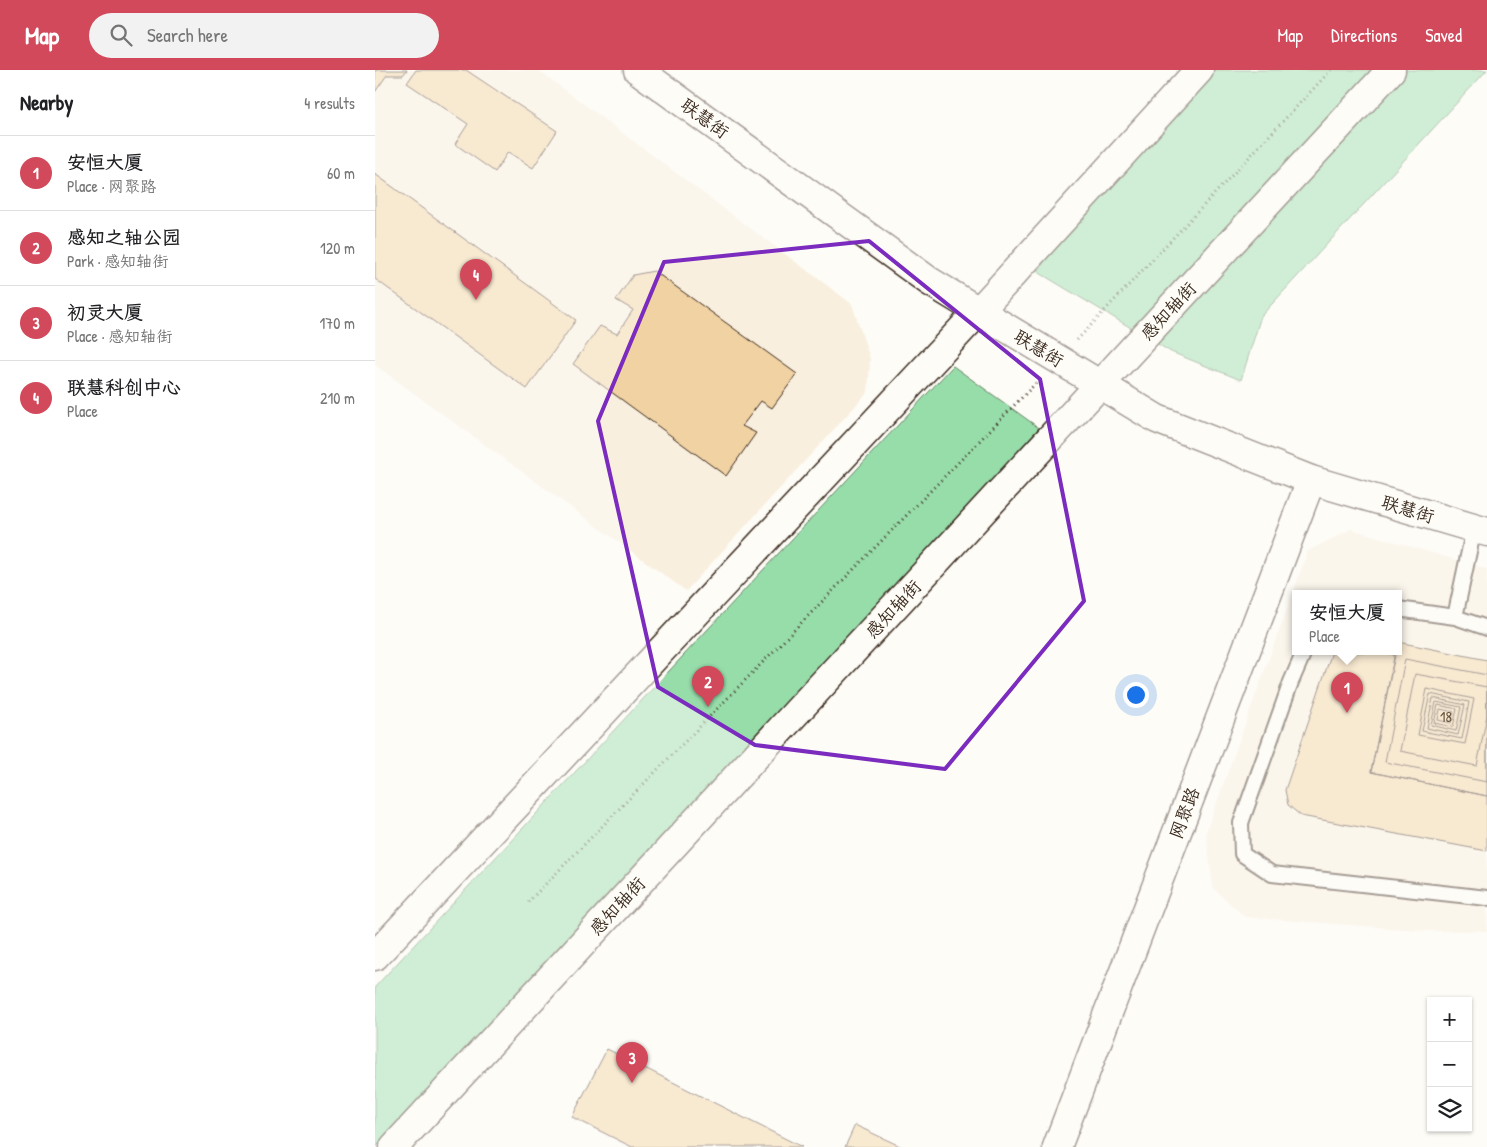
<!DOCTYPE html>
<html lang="en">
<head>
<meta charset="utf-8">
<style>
	body { margin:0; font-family:"Patrick Hand","LXGW WenKai TC",sans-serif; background:#f2f2f2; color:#202124 }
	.controls { position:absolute; right:15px; bottom:15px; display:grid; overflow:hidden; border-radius:0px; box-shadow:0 1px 4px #0004 }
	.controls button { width:45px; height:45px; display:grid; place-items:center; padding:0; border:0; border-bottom:1px solid #e0e0e0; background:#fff; color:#202124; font:25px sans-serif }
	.you { position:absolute; left:760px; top:624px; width:18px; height:18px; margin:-12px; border:4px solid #fff; border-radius:50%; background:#1a73e8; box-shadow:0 0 0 8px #1a73e833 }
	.badge { display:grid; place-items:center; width:32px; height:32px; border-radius:50%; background:#d1495b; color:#fff; font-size:16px; font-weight:700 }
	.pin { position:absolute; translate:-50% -41px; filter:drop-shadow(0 1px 2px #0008) }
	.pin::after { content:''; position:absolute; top:26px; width:18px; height:15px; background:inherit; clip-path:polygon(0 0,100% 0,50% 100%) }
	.popup { position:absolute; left:917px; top:520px; width:110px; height:65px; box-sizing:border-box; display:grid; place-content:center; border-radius:0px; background:#fff; filter:drop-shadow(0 1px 4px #0005); font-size:16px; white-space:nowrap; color:#757577 }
	.popup b { font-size:19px; color:#202124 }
	.popup::after { content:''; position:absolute; left:50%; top:100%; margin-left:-10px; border:10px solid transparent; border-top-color:#fff }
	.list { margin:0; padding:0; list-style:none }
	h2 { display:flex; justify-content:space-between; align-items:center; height:65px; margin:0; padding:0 20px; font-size:21px }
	h2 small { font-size:16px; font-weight:400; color:#757577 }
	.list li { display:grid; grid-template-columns:32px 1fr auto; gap:15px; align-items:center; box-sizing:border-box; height:75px; padding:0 20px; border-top:1px solid #e0e0e0 }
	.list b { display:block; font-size:19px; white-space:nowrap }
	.list p { margin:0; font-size:16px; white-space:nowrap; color:#757577 }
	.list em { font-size:16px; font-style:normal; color:#757577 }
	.icon { flex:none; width:28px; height:28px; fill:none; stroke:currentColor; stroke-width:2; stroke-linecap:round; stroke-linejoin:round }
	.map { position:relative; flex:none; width:1112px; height:1077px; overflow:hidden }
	header { display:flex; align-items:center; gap:30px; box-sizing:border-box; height:70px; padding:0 25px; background:#d1495b; color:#fff }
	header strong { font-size:24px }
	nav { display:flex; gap:28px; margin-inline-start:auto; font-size:18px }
	.search { width:350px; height:45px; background:#f2f2f2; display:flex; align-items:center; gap:12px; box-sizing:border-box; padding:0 18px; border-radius:28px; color:#757577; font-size:19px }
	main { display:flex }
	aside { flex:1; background:#fff }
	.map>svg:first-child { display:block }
	.built { fill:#f9efde; fill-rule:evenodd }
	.green { fill:#97ddaa; stroke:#698464 }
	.building { fill:#f1d2a3; stroke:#3b2a1e }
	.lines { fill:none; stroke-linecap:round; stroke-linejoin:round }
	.service-casing { stroke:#3b2a1e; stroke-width:18 }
	.minor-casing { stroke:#3b2a1e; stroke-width:31 }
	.tertiary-casing { stroke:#3b2a1e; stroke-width:31 }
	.path { stroke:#3b2a1e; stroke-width:3; stroke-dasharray:1 4; stroke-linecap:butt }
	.service { stroke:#fdfcf7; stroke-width:14 }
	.minor { stroke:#fdfcf7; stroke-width:28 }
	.tertiary { stroke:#fdfcf7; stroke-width:28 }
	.marked { fill:none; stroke:#7b2cbf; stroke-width:4; stroke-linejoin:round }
	.labels { text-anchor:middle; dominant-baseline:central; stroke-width:4; stroke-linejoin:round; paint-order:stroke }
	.number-label { font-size:15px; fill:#68543f }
	.street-label { font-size:18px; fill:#3b2a1e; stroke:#fdfcf7 }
</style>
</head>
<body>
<header>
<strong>Map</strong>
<div class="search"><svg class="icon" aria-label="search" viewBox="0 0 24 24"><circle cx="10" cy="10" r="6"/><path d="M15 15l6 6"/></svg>Search here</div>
<nav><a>Map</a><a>Directions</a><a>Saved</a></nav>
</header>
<main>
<aside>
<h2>Nearby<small>4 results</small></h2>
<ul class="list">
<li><span class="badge">1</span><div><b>安恒大厦</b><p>Place · 网聚路</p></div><em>60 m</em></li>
<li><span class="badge">2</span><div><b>感知之轴公园</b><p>Park · 感知轴街</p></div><em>120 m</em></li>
<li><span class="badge">3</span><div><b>初灵大厦</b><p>Place · 感知轴街</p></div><em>170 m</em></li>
<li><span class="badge">4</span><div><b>联慧科创中心</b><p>Place</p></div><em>210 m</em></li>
</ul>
</aside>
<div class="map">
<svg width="1112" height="1077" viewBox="0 0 1112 1077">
	<rect width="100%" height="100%" fill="#fdfcf7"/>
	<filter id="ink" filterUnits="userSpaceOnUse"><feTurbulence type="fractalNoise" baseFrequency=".02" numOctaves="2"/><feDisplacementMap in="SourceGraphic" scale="10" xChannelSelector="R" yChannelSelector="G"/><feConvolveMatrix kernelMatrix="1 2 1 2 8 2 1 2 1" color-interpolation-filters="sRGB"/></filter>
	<g filter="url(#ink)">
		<path class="built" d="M0,0H163L477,234L495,289L493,322L311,521L0,295Z
			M976,459L1112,499V861H1053L870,847L838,818L831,762L933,481ZM921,524H1023V582H921Z"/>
		<path class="green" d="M820,0H1112L886,246L866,310L796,282L663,202L680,172Z
			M578,296L664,358L1,1077L0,1076V917Z"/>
		<path class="building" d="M0,0H32L28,5H12L0,22Z
			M41,0H91L182,61L158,98L133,82L120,102L80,74L93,54L32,13Z
			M0,104L201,250L152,319L0,209Z
			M279,201L422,304L397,338L386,331L367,356L381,363L351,406L198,294L225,256L242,264L258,240L241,230L258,205Z
			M1023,572L1112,590V726L996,702L1020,582H1023Z
			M957,582H1008L1020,585L996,702L1112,726V781L926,746L913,735L910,720Z
			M1030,589L1112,605V712L1010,692Z
			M1040,604L1112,617V645L1102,696L1025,681Z
			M1052,619L1099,629L1090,674L1043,665Z
			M1055,624L1094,632L1087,669L1047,661Z
			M1058,628L1090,635L1083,665L1052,658Z
			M1061,632L1086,637L1081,661L1056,655Z
			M1063,635L1082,639L1078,657L1059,653Z
			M1065,639L1079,642L1076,653L1063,650Z
			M232,979L427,1077H257L197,1047Z
			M480,1055L527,1077H470Z"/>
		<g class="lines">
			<defs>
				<path id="service" d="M1023,539L1080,547L1112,558
					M1080,547L1099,458
					M929,582L916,612L866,753L867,784L897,804L1112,828"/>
				<path id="minor" d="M0,886L604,241L824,0
					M19,1077L1016,0
					M682,1077L936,410"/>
				<path id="tertiary" d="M263,0L554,211L782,349L936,410L1112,462"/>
			</defs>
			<use href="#service" class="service-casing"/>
			<use href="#minor" class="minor-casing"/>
			<use href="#tertiary" class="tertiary-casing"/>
			<path class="path" d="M702,270L956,0
				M153,832L665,309"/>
			<use href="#service" class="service"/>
			<use href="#minor" class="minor"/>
			<use href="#tertiary" class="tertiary"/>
		</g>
	</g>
	<path d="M0 0H1112V1077H0ZM494,171L665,309L709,531L570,699L380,675L283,617L223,351L289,192Z" fill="#fdfcf7" fill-opacity=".55" fill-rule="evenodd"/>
	<path class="marked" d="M494,171L665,309L709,531L570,699L380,675L283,617L223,351L289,192Z"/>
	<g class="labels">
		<g class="number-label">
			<text x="1071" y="646">18</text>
		</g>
		<g class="street-label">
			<text transform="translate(330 48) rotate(36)">联慧街</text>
			<text transform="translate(793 241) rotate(-47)">感知轴街</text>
			<text transform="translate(664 278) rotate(31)">联慧街</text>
			<text transform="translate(1033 439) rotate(17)">联慧街</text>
			<text transform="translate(518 539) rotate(-47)">感知轴街</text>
			<text transform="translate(809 743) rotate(-69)">网聚路</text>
			<text transform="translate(242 836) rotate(-47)">感知轴街</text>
		</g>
	</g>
</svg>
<div class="controls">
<button>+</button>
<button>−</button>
<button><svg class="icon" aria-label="layers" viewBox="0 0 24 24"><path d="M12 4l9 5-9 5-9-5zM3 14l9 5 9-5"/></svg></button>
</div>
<div class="you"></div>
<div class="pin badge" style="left:972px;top:643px">1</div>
<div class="popup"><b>安恒大厦</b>Place</div>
<div class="pin badge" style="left:333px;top:637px">2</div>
<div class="pin badge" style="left:257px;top:1013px">3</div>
<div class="pin badge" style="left:101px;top:230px">4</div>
</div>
</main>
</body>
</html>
